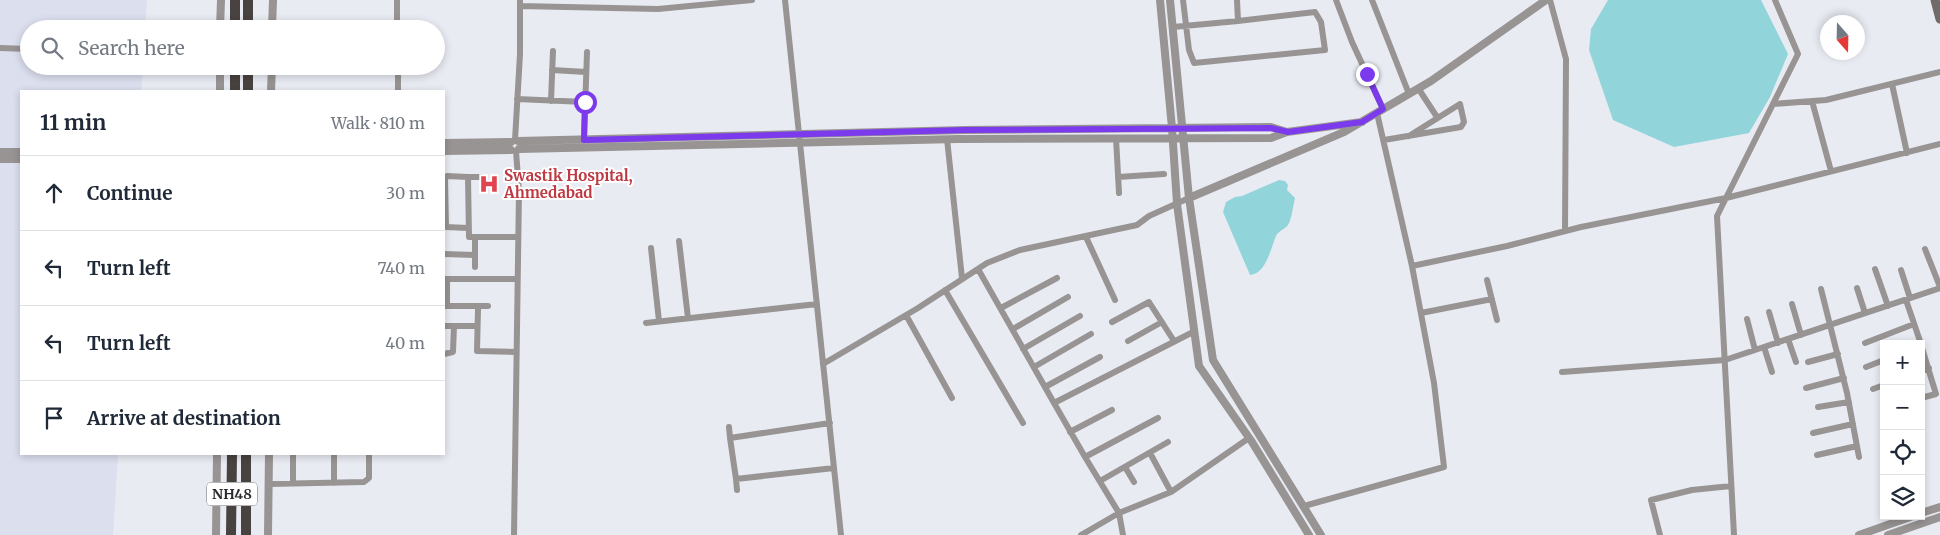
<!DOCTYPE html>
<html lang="en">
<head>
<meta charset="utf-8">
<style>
	body { margin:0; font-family:Merriweather,serif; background:#f6f6f7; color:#1f2937 }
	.controls { position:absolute; right:15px; bottom:15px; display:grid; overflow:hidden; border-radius:0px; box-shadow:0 2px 8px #0003 }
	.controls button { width:45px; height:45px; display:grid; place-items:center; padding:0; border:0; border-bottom:1px solid #e0e1e3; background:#fff; color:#1f2937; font:25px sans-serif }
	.compass { position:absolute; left:1820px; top:15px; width:45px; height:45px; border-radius:50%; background:#fff; box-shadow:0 2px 8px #0003; rotate:160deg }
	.stop { position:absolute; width:15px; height:15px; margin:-11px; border:4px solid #7c3aed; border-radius:50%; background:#fff }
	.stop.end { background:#7c3aed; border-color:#fff; box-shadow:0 1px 5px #0008 }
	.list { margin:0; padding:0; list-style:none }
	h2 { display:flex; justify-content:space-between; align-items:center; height:65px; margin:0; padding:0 20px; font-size:21px }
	h2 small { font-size:16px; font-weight:400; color:#747a83 }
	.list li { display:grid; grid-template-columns:32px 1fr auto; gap:15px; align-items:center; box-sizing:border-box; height:75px; padding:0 20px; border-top:1px solid #e0e1e3 }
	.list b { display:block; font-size:19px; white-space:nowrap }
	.list em { font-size:16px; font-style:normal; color:#747a83 }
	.icon { flex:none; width:28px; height:28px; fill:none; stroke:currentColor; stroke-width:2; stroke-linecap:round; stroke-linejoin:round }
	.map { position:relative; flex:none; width:1940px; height:535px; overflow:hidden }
	.search { position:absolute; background:#fff; box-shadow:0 2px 8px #0003; left:20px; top:20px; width:425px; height:55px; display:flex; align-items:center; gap:12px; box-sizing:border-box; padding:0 18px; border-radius:28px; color:#747a83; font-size:19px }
	.panel { position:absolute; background:#fff; box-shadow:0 2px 8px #0003; left:20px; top:90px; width:425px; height:365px; border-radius:0px }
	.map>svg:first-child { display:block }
	.built { fill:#dbdfee }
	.water { fill:#91d5da }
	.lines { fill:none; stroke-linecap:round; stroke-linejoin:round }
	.minor { stroke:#989493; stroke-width:6 }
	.tertiary { stroke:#989493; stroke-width:8 }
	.secondary { stroke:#706b69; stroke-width:9 }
	.trunk { stroke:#484240; stroke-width:10 }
	.route { stroke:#7c3aed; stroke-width:6 }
	.labels { text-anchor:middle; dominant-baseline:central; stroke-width:4; stroke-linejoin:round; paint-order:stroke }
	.shield { fill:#fff; stroke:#6a6b6d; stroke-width:1 }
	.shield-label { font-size:14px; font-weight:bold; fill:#2a2b2e }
	.health-label { font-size:15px; font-weight:bold; fill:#be3a42; stroke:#fff; text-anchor:start }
</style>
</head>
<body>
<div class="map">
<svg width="1940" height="535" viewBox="0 0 1940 535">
	<rect width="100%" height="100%" fill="#e9ebf3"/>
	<path class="built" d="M0,0H147L145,29H29V66H143L141,91H21V454H118L113,535H0Z"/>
	<path class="water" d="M1608,0H1761L1788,54L1770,97L1749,133L1674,147L1613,120L1589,50L1591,29Z
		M1279,180L1285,181L1288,185L1287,190L1295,198C1293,206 1292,218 1288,225C1285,229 1278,231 1276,236C1271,248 1266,274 1250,275L1223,212L1226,202L1235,197L1242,196Z"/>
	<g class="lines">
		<path class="minor" d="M397,0V29
			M785,0L841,535
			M1183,0L1189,50L1194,63L1325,50L1321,22L1315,12L1238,21L1237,0
			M1336,0L1352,42L1383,109
			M1372,0L1409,94
			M1550,0L1566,59L1565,231
			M520,6L658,9L752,0
			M1173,27L1238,21
			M0,48L29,49
			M398,66V91
			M552,70L586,72
			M1892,84L1907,153
			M1418,88L1437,117
			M517,99L585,102
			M551,101L553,51
			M1812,101L1831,171
			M1773,104L1826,100L1940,72
			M1377,113L1412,266L1507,246L1581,227L1726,198L1940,144
			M1116,138L1119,193
			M584,139L587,52
			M947,139L962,278
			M515,140L520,54V0
			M1384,140L1461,127L1464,122L1460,104L1409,136
			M468,177L447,176L445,178L446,227L468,228
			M481,177H468L469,237H518
			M1118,177L1164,174
			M1086,237L1115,300
			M679,241L688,318
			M651,248L659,321
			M1925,249L1940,287
			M444,254L475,255
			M475,267V237
			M978,269L1054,403
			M1875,269L1888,306
			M1901,270L1910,298
			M444,279H517
			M1487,280L1497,320
			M1857,288L1865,313
			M1821,289L1847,393L1859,457
			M945,290L1023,423
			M1906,300L1921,344
			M1792,304L1801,335
			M444,306H488
			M447,306V279
			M1001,308L1057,278
			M478,309L477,351L516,352
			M1769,312L1778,343
			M1421,313L1492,299
			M906,315L952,398
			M1747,319L1755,350
			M1112,322L1149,302L1174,341
			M646,323L817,304
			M444,326H477
			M1013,329L1068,297
			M1788,339L1796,362
			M1128,341L1162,322
			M1865,343L1914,324
			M1921,345L1936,394L1921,398
			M1764,347L1772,372
			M1023,349L1080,316
			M444,354L453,352L454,326
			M1808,362L1838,354
			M823,364L918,308L987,263L1020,250L1137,225L1149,216L1189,198
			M1034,367L1091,334
			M1866,367L1884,360
			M1921,371L1929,368
			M1562,372L1725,360L1940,288
			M1045,387L1100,357
			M1806,388L1844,378
			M1873,389L1884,385
			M1818,407L1849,402
			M1883,410H1884
			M830,423L730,438L736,479L834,468
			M729,427L730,438
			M1070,432L1112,410
			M1813,433L1853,424
			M1150,453L1171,492
			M334,454V483
			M1817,455L1857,446
			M1085,457L1054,403L1195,331
			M1125,467L1134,482
			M736,479L737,490
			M1100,481L1168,442
			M293,483V454
			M269,484L364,482L369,478V454
			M1304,506L1444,467L1434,383L1412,266
			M514,535L519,191L516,151
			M1081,535L1119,513L1085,457L1158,418
			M1123,535L1119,513L1171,492L1249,438
			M1660,535L1651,500L1692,490L1731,486
			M1734,535L1717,216L1798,54L1775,0"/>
		<path class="tertiary" d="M1160,0L1172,128L1177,204L1199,366L1252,442L1309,535
			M1170,0L1189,198L1213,360L1321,535
			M220,29L221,0
			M272,29L273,0
			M220,66V91
			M271,91L272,66
			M518,141L965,130L1271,127L1287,132
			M444,143L511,142
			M519,149L958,139L1271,138L1287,132L1362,122
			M444,151L511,150
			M0,152H21
			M0,159H21
			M1189,198L1344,132L1431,81L1546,0
			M1921,513L1940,507
			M216,535L217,454
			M268,535L269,454
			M1859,535L1913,516
			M1888,535L1940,517"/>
		<path class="secondary" d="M1935,0L1940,19"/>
		<path class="trunk" d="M235,0V29
			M248,0V29
			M235,66V91
			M248,66V91
			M231,535L232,454
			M246,535V454"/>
	</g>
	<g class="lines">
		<path class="route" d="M585,102L584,140L965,130L1271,128L1288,132L1362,122L1383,109L1367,74"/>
	</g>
	<defs>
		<symbol id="hospital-bare" viewBox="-9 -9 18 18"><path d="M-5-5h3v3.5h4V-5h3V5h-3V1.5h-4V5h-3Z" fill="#e0444e" stroke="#fff" stroke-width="2.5" paint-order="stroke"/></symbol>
	</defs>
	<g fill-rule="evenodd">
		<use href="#hospital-bare" x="475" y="170" width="28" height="28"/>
	</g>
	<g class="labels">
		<rect class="shield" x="207" y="482.5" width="50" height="23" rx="4"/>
		<g class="shield-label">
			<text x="232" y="494">NH48</text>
		</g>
		<g class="health-label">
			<text x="504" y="175">Swastik Hospital,<tspan x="504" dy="17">Ahmedabad</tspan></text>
		</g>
	</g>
</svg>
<div class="controls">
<button>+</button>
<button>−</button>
<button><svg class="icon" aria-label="locate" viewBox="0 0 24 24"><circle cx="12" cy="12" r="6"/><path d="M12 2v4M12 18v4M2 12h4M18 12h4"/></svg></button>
<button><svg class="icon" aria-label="layers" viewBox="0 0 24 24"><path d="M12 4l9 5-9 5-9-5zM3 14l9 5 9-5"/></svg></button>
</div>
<svg class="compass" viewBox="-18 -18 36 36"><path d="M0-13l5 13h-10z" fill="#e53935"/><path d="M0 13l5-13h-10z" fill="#747a83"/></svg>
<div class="stop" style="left:585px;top:102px"></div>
<div class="stop end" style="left:1367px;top:74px"></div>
<div class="search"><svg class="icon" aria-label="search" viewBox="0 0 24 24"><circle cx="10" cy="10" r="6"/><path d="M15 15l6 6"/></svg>Search here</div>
<section class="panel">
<h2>11 min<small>Walk · 810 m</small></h2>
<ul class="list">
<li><svg class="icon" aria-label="ahead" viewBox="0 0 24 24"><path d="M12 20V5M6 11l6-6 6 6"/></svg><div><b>Continue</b></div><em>30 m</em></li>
<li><svg class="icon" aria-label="left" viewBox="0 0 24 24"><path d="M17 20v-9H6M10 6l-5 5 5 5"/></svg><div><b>Turn left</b></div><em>740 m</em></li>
<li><svg class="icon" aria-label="left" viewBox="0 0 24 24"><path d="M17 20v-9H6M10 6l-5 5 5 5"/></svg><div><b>Turn left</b></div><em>40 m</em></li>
<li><svg class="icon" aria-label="arrive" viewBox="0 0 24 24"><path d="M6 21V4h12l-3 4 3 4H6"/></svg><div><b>Arrive at destination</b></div></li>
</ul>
</section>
</div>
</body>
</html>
